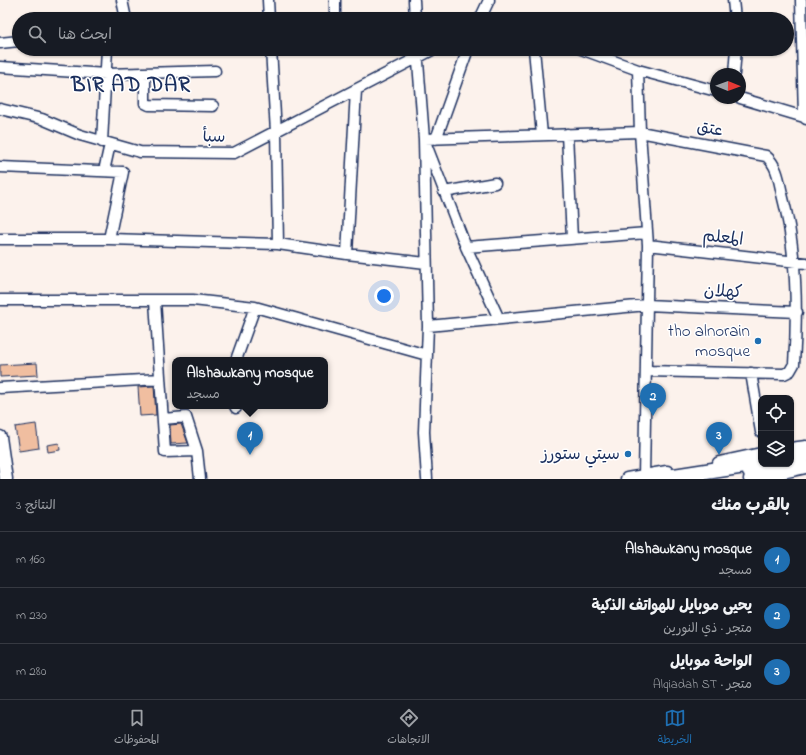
<!DOCTYPE html>
<html lang="ar">
<head>
<meta charset="utf-8">
<style>
	body { margin:0; font-family:"Indie Flower","Playpen Sans Arabic",sans-serif; background:#20242c; color:#f1f3f6; direction:rtl }
	.controls { position:absolute; right:12px; bottom:12px; display:grid; overflow:hidden; border-radius:8px; box-shadow:0 1px 3px #0004 }
	.controls button { width:36px; height:36px; display:grid; place-items:center; padding:0; border:0; border-bottom:1px solid #363941; background:#171b24; color:#f1f3f6; font:20px sans-serif }
	.compass { position:absolute; left:710px; top:68px; width:36px; height:36px; border-radius:50%; background:#171b24; box-shadow:0 1px 3px #0004; rotate:91deg }
	.you { position:absolute; left:384px; top:296px; width:14px; height:14px; margin:-10px; border:3px solid #fff; border-radius:50%; background:#1a73e8; box-shadow:0 0 0 6px #1a73e833 }
	.badge { display:grid; place-items:center; width:26px; height:26px; border-radius:50%; background:#1f6fb2; color:#fff; font-size:13px; font-weight:700 }
	.pin { position:absolute; translate:-50% -33px; filter:drop-shadow(0 1px 2px #0008) }
	.pin::after { content:''; position:absolute; top:21px; width:14px; height:12px; background:inherit; clip-path:polygon(0 0,100% 0,50% 100%) }
	.popup { position:absolute; left:172px; top:357px; width:156px; height:52px; box-sizing:border-box; display:grid; place-content:center; border-radius:8px; background:#171b24; filter:drop-shadow(0 1px 3px #0005); font-size:13px; white-space:nowrap; color:#9ea1a6 }
	.popup b { font-size:15px; color:#f1f3f6 }
	.popup::after { content:''; position:absolute; left:50%; top:100%; margin-left:-8px; border:8px solid transparent; border-top-color:#171b24 }
	.list { margin:0; padding:0; list-style:none }
	h2 { display:flex; justify-content:space-between; align-items:center; height:52px; margin:0; padding:0 16px; font-size:17px }
	h2 small { font-size:13px; font-weight:400; color:#9ea1a6 }
	.list li { display:grid; grid-template-columns:26px 1fr auto; gap:12px; align-items:center; box-sizing:border-box; height:56px; padding:0 16px; border-top:1px solid #363941 }
	.list b { display:block; font-size:15px; white-space:nowrap }
	.list p { margin:0; font-size:13px; white-space:nowrap; color:#9ea1a6 }
	.list em { font-size:13px; font-style:normal; color:#9ea1a6 }
	.icon { flex:none; width:22px; height:22px; fill:none; stroke:currentColor; stroke-width:2; stroke-linecap:round; stroke-linejoin:round }
	.map { position:relative; flex:none; width:806px; height:479px; overflow:hidden; direction:ltr }
	.search { position:absolute; background:#171b24; box-shadow:0 1px 3px #0004; left:12px; right:12px; top:12px; height:44px; display:flex; align-items:center; gap:10px; box-sizing:border-box; padding:0 14px; border-radius:22px; color:#9ea1a6; font-size:15px }
	.sheet { height:220px; background:#171b24 }
	nav { display:flex; justify-content:space-around; align-items:center; box-sizing:border-box; height:56px; border-top:1px solid #363941; background:#171b24; font-size:11px; color:#9ea1a6 }
	nav a { display:grid; justify-items:center; gap:2px }
	nav .on { color:#1f6fb2 }
	.map>svg:first-child { display:block }
	.building { fill:#f0bea0; stroke:#1b2f5e }
	.lines { fill:none; stroke-linecap:round; stroke-linejoin:round }
	.minor-casing { stroke:#1b2f5e; stroke-width:13 }
	.tertiary-casing { stroke:#1b2f5e; stroke-width:15 }
	.primary-casing { stroke:#1b2f5e; stroke-width:18 }
	.minor { stroke:#fff; stroke-width:10 }
	.tertiary { stroke:#fff; stroke-width:12 }
	.primary { stroke:#fff; stroke-width:15 }
	.poi-dot { fill:#1f6fb2; stroke:#fff; stroke-width:1.5 }
	.labels { text-anchor:middle; dominant-baseline:central; stroke-width:3; stroke-linejoin:round; paint-order:stroke }
	.street-label { font-size:17px; fill:#1b2f5e; stroke:#fff }
	.poi-label { font-size:17px; fill:#1b2f5e; stroke:#fff; text-anchor:end }
	.district-label { font-size:21px; font-weight:bold; letter-spacing:1px; fill:#1b2f5e; stroke:#fff }
</style>
</head>
<body>
<div class="map">
<svg width="806" height="479" viewBox="0 0 806 479">
	<rect width="100%" height="100%" fill="#fcf2ec"/>
	<filter id="ink" filterUnits="userSpaceOnUse"><feTurbulence type="fractalNoise" baseFrequency=".025" numOctaves="2"/><feDisplacementMap in="SourceGraphic" scale="8" xChannelSelector="R" yChannelSelector="G"/><feConvolveMatrix kernelMatrix="1 2 1 2 8 2 1 2 1" color-interpolation-filters="sRGB"/></filter>
	<g filter="url(#ink)">
		<path class="building" d="M37,363L38,375L0,377V365Z
			M154,386L156,415L140,416L138,387Z
			M36,424L39,448L19,451L15,427Z
			M181,424L188,443L171,444L170,425Z
			M59,443L60,450L48,452L47,445Z"/>
		<g class="lines">
			<defs>
				<path id="minor" d="M122,0L126,19
					M268,0L269,19
					M335,0V19
					M414,0L415,19
					M733,0L735,19
					M801,0L804,117
					M480,19L489,0
					M0,43L19,41
					M271,49L276,132L278,244
					M417,49L424,139L428,326L424,432L427,479
					M534,49L542,135
					M581,49L638,70L716,91
					M0,67L106,74L215,71
					M638,70L640,132L648,245L644,477
					M145,73V103L149,105L213,106
					M734,74L736,49
					M740,98L804,117L806,119
					M0,109L42,119L80,135L140,152L234,153L434,49
					M567,134L572,239
					M436,139L468,49
					M102,142L107,49
					M0,167L123,172L109,239
					M104,171L110,144
					M444,192L495,183
					M0,239H109L278,244L347,254L426,263
					M648,245L806,263
					M466,247L647,233
					M347,254L356,90
					M0,300H193L255,307L427,355
					M155,301L165,452L197,451
					M499,319L466,247L424,139L640,132L766,156C777,165 779,180 782,194C797,250 798,307 794,364L790,371L784,374L646,371
					M428,326L647,305L797,312
					M236,360L255,307
					M751,373L761,432
					M0,388L160,379
					M235,406L236,408
					M163,419L186,417L197,451L200,479"/>
				<path id="tertiary" d="M0,437L6,479
					M791,449L806,447
					M719,463L761,454
					M627,479L667,472
					M750,479L806,467"/>
				<path id="primary" d="M791,458L806,455
					M750,471L790,464
					M658,479L761,463"/>
			</defs>
			<use href="#minor" class="minor-casing"/>
			<use href="#tertiary" class="tertiary-casing"/>
			<use href="#primary" class="primary-casing"/>
			<use href="#minor" class="minor"/>
			<use href="#tertiary" class="tertiary"/>
			<use href="#primary" class="primary"/>
		</g>
	</g>
	<g class="poi-dot">
		<circle cx="758" cy="341" r="4"/>
		<circle cx="628" cy="454" r="4"/>
	</g>
	<g class="labels">
		<g class="street-label">
			<text transform="translate(710 129) rotate(11)">عتق</text>
			<text transform="translate(214 137) rotate(1)">سبأ</text>
			<text transform="translate(723 238) rotate(6)">المعلم</text>
			<text transform="translate(723 292) rotate(3)">كهلان</text>
		</g>
		<g class="poi-label">
			<text x="750" y="331">tho alnorain<tspan x="750" dy="20">mosque</tspan></text>
			<text x="620" y="454">سيتي ستورز</text>
		</g>
		<g class="district-label">
			<text x="131" y="86">BIR AD DAR</text>
		</g>
	</g>
</svg>
<div class="controls">
<button><svg class="icon" aria-label="locate" viewBox="0 0 24 24"><circle cx="12" cy="12" r="6"/><path d="M12 2v4M12 18v4M2 12h4M18 12h4"/></svg></button>
<button><svg class="icon" aria-label="layers" viewBox="0 0 24 24"><path d="M12 4l9 5-9 5-9-5zM3 14l9 5 9-5"/></svg></button>
</div>
<svg class="compass" viewBox="-18 -18 36 36"><path d="M0-13l5 13h-10z" fill="#e53935"/><path d="M0 13l5-13h-10z" fill="#9ea1a6"/></svg>
<div class="you"></div>
<div class="pin badge" style="left:250px;top:455px">1</div>
<div class="popup"><b>Alshawkany mosque</b>مسجد</div>
<div class="pin badge" style="left:653px;top:416px">2</div>
<div class="pin badge" style="left:719px;top:455px">3</div>
<div class="search"><svg class="icon" aria-label="search" viewBox="0 0 24 24"><circle cx="10" cy="10" r="6"/><path d="M15 15l6 6"/></svg>ابحث هنا</div>
</div>
<section class="sheet">
<h2>بالقرب منك<small>النتائج: 3</small></h2>
<ul class="list">
<li><span class="badge">1</span><div><b>Alshawkany mosque</b><p>مسجد</p></div><em>160 m</em></li>
<li><span class="badge">2</span><div><b>يحيى موبايل للهواتف الذكية</b><p>متجر · ذي النورين</p></div><em>230 m</em></li>
<li><span class="badge">3</span><div><b>الواحة موبايل</b><p>متجر · Alqiadah ST</p></div><em>280 m</em></li>
</ul>
</section>
<nav>
<a class="on"><svg class="icon" aria-label="map" viewBox="0 0 24 24"><path d="M3 6l6-2 6 2 6-2v14l-6 2-6-2-6 2zM9 4v14M15 6v14"/></svg>الخريطة</a>
<a><svg class="icon" aria-label="directions" viewBox="0 0 24 24"><path d="M12 3l9 9-9 9-9-9zM9 14v-3h6M13 9l2 2-2 2"/></svg>الاتجاهات</a>
<a><svg class="icon" aria-label="saved" viewBox="0 0 24 24"><path d="M7 4h10v16l-5-4-5 4z"/></svg>المحفوظات</a>
</nav>
</body>
</html>
